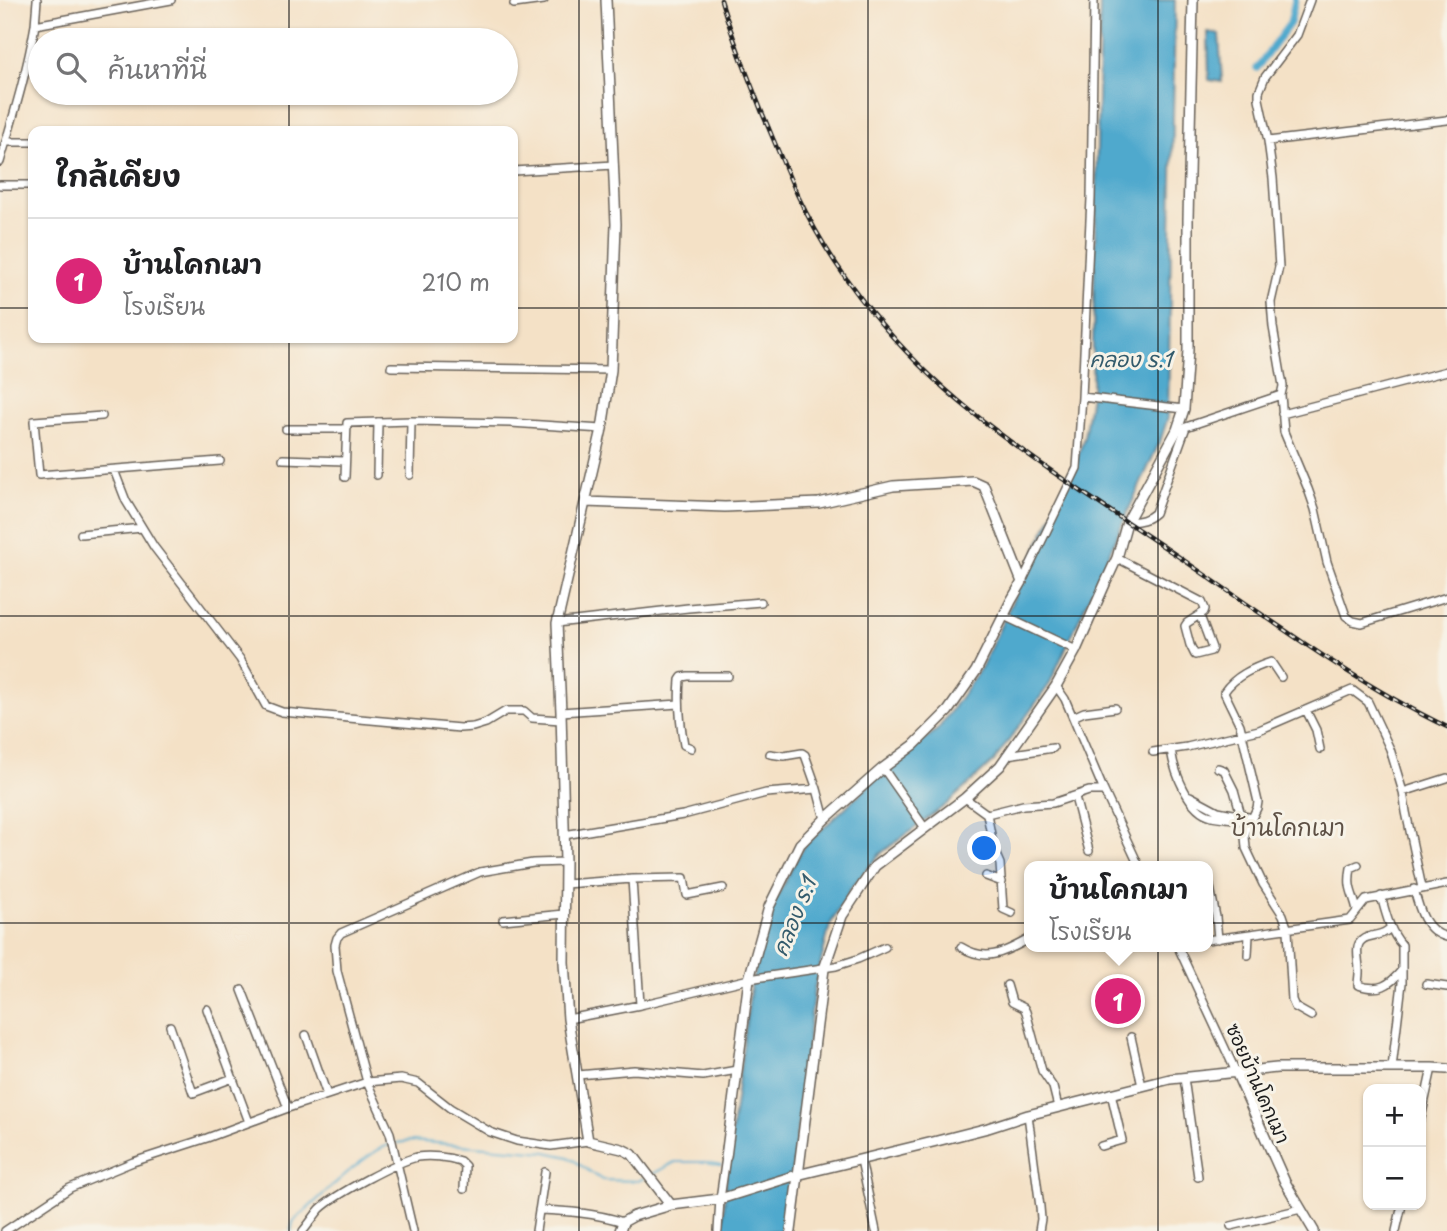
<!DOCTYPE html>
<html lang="th">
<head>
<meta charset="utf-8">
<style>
	body { margin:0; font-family:"Playpen Sans","Playpen Sans Thai",sans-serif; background:#f6f6f6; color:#202124 }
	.controls { position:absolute; right:21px; bottom:21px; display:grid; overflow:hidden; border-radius:14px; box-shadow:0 2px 5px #0004 }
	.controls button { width:63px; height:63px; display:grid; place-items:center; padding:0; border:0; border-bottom:2px solid #e0e0e0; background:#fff; color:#202124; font:35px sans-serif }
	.you { position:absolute; left:985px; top:849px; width:24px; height:24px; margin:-18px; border:5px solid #fff; border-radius:50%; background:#1a73e8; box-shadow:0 0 0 10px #1a73e833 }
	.badge { display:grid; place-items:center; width:46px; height:46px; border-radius:50%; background:#db2777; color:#fff; font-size:23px; font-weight:700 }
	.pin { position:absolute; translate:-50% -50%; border:4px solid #fff; box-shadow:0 2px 7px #0006 }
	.popup { position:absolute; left:1024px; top:861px; width:189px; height:91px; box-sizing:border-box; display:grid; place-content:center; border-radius:14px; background:#fff; filter:drop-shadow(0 2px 5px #0005); font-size:23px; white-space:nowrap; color:#757577 }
	.popup b { font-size:26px; color:#202124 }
	.popup::after { content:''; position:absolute; left:50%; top:100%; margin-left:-14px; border:14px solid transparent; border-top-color:#fff }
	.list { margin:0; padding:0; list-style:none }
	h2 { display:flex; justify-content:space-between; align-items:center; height:91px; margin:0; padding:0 28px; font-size:30px }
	h2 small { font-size:23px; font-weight:400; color:#757577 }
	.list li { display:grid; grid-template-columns:46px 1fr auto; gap:21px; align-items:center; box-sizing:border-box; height:126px; padding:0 28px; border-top:2px solid #e0e0e0 }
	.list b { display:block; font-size:26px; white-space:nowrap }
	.list p { margin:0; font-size:23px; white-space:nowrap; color:#757577 }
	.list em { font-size:23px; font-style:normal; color:#757577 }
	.icon { flex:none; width:38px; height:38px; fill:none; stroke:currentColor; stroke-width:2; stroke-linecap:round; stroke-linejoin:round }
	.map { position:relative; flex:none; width:1447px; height:1231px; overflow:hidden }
	.search { position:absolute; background:#fff; box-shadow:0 2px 5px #0004; left:28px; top:28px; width:490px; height:77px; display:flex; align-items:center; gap:18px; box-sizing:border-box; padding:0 24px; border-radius:38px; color:#757577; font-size:26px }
	.panel { position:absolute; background:#fff; box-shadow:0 2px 5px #0004; left:28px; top:126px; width:490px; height:217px; border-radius:14px }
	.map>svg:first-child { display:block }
	.water { fill:#50a9cd; stroke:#366274; stroke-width:2 }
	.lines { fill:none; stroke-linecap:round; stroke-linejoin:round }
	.stream { stroke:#50a9cd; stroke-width:2 }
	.canal { stroke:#50a9cd; stroke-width:7 }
	.minor-casing { stroke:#686158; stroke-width:10 }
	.tertiary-casing { stroke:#686158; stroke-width:12 }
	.minor { stroke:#fff; stroke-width:7 }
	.tertiary { stroke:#fff; stroke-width:9 }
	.rail-casing { stroke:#1c1c1c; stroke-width:4.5 }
	.rail { stroke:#f7f3e8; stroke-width:2; stroke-dasharray:5; stroke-linecap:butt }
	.grid { fill:none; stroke:#1c1c1c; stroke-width:2; stroke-opacity:0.55 }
	.labels { text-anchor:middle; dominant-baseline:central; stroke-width:6; stroke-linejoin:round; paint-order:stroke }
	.street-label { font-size:19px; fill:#1c1c1c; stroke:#f7f3e8 }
	.water-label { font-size:21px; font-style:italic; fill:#335b6c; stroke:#f7f3e8 }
	.quarter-label { font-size:23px; fill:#5e5146; stroke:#f7f3e8 }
</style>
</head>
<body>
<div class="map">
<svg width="1447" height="1231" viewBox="0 0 1447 1231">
	<rect width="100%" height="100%" fill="#f7f3e8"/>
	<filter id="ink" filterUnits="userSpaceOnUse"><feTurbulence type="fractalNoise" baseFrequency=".0143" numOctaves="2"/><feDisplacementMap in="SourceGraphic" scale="14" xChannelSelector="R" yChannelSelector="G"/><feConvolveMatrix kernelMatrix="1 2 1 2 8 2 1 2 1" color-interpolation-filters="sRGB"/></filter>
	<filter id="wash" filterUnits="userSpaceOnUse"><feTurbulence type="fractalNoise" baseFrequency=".00686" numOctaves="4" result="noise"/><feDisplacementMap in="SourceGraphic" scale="28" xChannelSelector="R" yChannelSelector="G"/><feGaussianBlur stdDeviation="1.57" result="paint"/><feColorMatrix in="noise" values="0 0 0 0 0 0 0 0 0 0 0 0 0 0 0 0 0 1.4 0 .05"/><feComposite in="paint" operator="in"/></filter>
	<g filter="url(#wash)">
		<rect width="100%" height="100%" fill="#f4e1c6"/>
		<path class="water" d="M1100,0H1175L1168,417L1161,439L1049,685L994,761L947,804L880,854L851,888L830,925L814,990L785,1231H722L727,1167L751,985L772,906L803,847L881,774L938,729L982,666L1073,471L1084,437L1092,389Z
			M1208,32L1219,34L1222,82L1209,80Z"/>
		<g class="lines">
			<path class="stream" d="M397,1143L411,1141L546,1152L569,1157L602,1180L638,1181L644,1178
				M653,1174L675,1162H707L721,1165
				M291,1231L293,1222C317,1201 363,1153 391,1144"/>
			<path class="canal" d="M1257,68L1290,23L1295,0"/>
		</g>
	</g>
	<g filter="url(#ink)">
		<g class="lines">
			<defs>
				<path id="minor" d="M37,0L35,25L171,0
					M514,4L544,0
					M1268,141L1447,120
					M6,142H33
					M0,162C13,117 27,72 35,25
					M513,171L614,165
					M0,185H33
					M391,367L611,370
					M1281,395L1284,432L1308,489L1315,509L1327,562L1346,616L1353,621L1362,623L1447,597
					M1082,397L1184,409
					M1282,414L1447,371
					M102,416L34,421L39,475L220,461
					M286,429H347
					M1177,430L1281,395L1283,386L1273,327L1271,302L1279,267L1273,178L1268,141L1259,99V92L1265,77L1297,35L1310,0
					M283,459L345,461
					M114,470L126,501L154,547L240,659L266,706L282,712L460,728L473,727L486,723L506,711H524L532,718L561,720
					M377,475L378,422
					M410,475L411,421
					M345,477L347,423L411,421L511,423L602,429
					M1127,522C1139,521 1146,521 1155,513L1186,427
					M81,534L142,528
					M1117,558L1202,602L1205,609L1204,612L1187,623L1185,626L1190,645L1195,655L1211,651L1212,648L1200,616
					M1022,582L1077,468L1082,397L1091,198L1094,0
					M1004,616L1076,650
					M557,623L688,608L761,602
					M1281,677L1271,662C1253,668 1235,676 1224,692L1240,725L1258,802L1257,808L1247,828L1245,836L1246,848L1263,884L1283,915L1288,930L1292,1000L1295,1007L1311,1016
					M1056,686L1065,699L1104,791L1139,866
					M1306,710L1316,730L1320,749
					M561,712L679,704
					M1073,717L1084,712L1115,708
					M691,748L684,745C680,723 678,702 680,680L682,677L688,676H728
					M1171,750C1174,771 1188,811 1212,816C1224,819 1239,817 1249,824
					M1153,752L1187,747L1259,730L1352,690L1368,702L1390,749L1403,792L1406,812L1422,888
					M770,754L784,756L802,753L805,755L817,789
					M1007,755L1053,748
					M883,768L925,828
					M1218,768L1224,770L1234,790L1241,815
					M1403,792L1447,778
					M1190,796L1218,811L1248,817
					M1075,797L1089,851
					M965,798L987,814L1023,805L1053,803L1089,791H1104
					M987,814L994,850L1000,864L1003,909L1012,913
					M564,835L683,815L766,793L817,789L825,819
					M1207,872L1216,917L1218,939
					M986,876L1002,882
					M632,879L640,1005
					M565,884L632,879L684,878L687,895L723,888
					M1414,889C1419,909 1425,932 1447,937
					M1381,896C1386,914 1390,932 1402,945V983L1392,1068
					M1357,910C1353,892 1347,889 1351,868L1358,865
					M503,920L564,914
					M1390,928C1384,935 1377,934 1368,937C1351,942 1360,959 1359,973C1359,977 1358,981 1358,985C1379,992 1389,986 1402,970
					M1207,940L1350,920L1366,900L1447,884
					M961,947C987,963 1005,952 1029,939
					M1178,947L1236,1072
					M1248,955L1249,935
					M1426,984L1447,987
					M1007,985L1012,1002L1024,1008L1026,1012L1042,1071L1053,1087L1058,1107
					M242,990L288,1108
					M207,1009L249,1122
					M568,1019L640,1005L749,979L836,966L858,959L885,947
					M170,1026L193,1093L233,1078
					M306,1035L327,1095
					M1131,1037L1142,1086
					M578,1075L634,1070L703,1076L737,1070
					M1184,1078L1198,1177
					M1028,1115L1040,1207L1041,1219L1039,1231
					M1421,1118L1432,1068
					M1101,1146L1122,1140L1111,1093
					M861,1160L876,1231
					M539,1210C567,1211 595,1213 623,1222
					M1231,1226L1301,1209
					M5,1231L70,1188L133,1162L207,1138L288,1108L367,1082L401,1079L418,1083L450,1108L490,1132L517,1141L551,1146L588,1141
					M303,1231C309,1224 314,1216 320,1209C336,1194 396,1162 417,1157C430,1155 448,1157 460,1161L465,1166L464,1189
					M413,1231L390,1133L367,1082L337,971L335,945L337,938L341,933L480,872L533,863L565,862
					M536,1231L545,1172
					M718,1231L720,1199L726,1157
					M1396,1231L1402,1205"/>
				<path id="tertiary" d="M606,0L616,224L611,370L602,429L557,623L561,712L565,862L564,962L568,1019L588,1141L622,1149L632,1154L671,1205L720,1199L797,1175L933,1142L988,1128L1028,1115L1170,1079L1277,1068H1432L1447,1069
					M585,502L725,507L819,503L893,486L973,481L984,486L1022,582L1011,601L976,671L948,711L914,745L883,768L825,819L800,844L769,907L749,979L726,1157
					M1236,1072L1285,1182L1314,1231
					M620,1231L623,1222L634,1216L671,1205
					M791,1231L824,969L842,916L875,866L965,798L1000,766L1056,686L1076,650L1105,584L1117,558L1127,522L1177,430L1184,409L1188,350V219L1193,0"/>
			</defs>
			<use href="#minor" class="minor-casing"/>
			<use href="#tertiary" class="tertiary-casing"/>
			<use href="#minor" class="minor"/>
			<use href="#tertiary" class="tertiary"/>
			<defs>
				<path id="rail" d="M721,0C732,37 747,74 761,110C773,138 784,166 797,194C836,278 900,354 972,412C1038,465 1111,511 1182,559C1268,618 1352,681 1447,727"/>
			</defs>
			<use href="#rail" class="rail-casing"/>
			<use href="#rail" class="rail"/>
		</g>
	</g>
	<path class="grid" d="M289,0V40M579,0V1231M868,0V1231M1158,0V1231M289,93V131M0,308H33M513,308H1447M289,338V1231M0,616H1447M0,923H1447"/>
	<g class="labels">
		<g class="street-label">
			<text transform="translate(1259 1083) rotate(66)">ซอยบ้านโคกเมา</text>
		</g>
		<g class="water-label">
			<text x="1131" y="358">คลอง ร.1</text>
			<text transform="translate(793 916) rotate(-68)">คลอง ร.1</text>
		</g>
		<g class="quarter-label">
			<text x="1288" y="826">บ้านโคกเมา</text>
		</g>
	</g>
</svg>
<div class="controls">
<button>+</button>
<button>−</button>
</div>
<div class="you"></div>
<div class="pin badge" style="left:1118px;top:1001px">1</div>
<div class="popup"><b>บ้านโคกเมา</b>โรงเรียน</div>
<div class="search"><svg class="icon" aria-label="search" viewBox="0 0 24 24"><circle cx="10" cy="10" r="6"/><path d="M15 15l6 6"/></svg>ค้นหาที่นี่</div>
<section class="panel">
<h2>ใกล้เคียง<small></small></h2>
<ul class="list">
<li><span class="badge">1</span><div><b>บ้านโคกเมา</b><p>โรงเรียน</p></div><em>210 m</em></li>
</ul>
</section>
</div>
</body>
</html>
